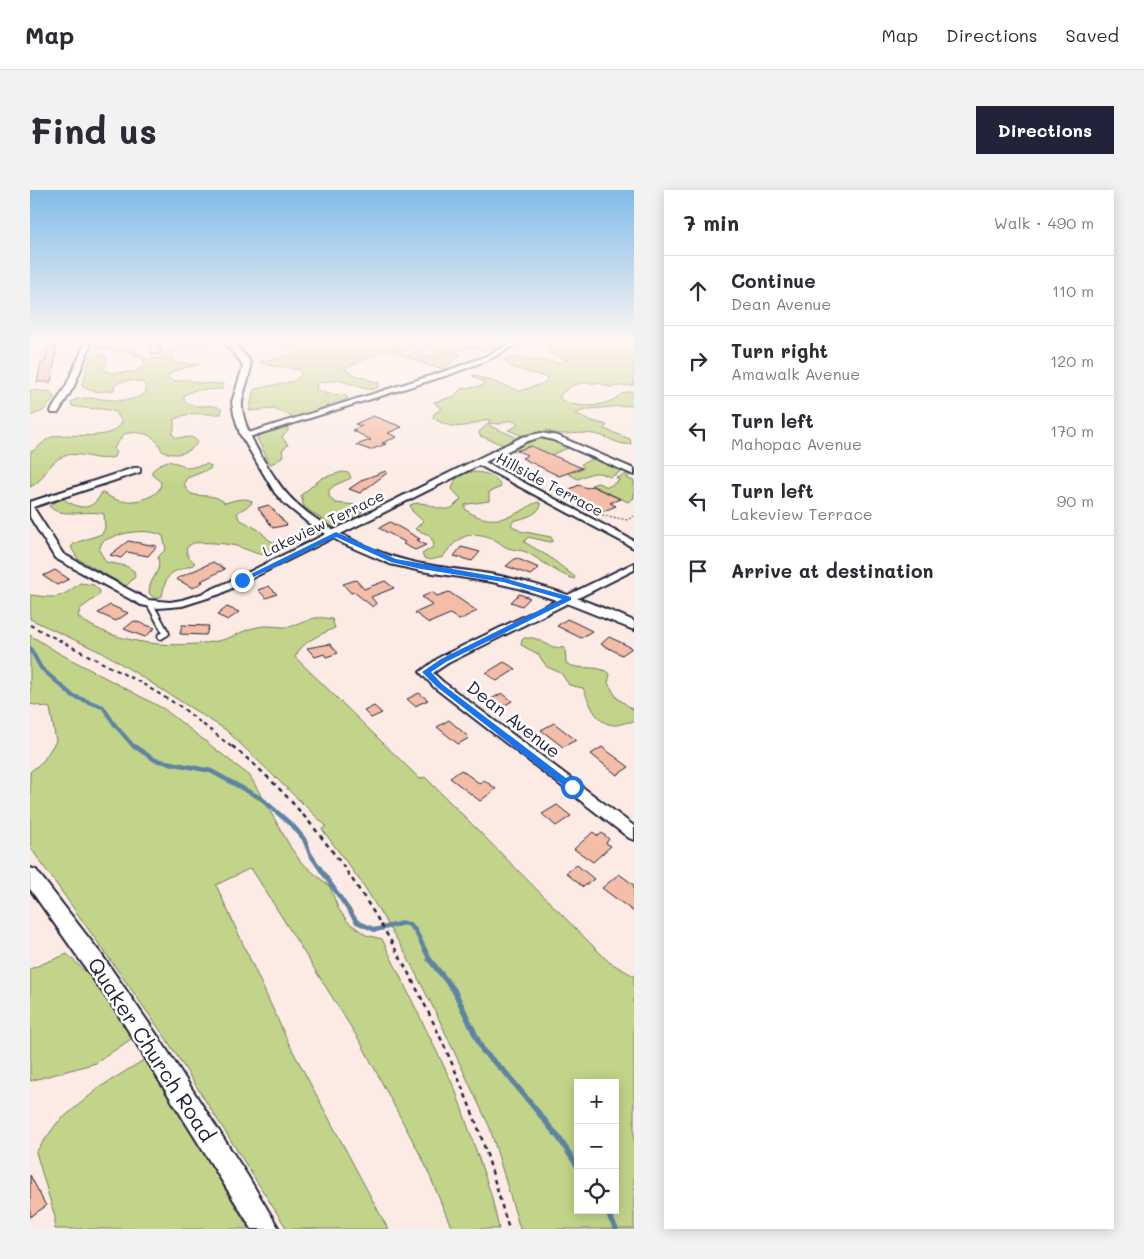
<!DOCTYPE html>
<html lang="en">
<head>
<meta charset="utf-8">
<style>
	body { margin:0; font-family:Mali,sans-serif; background:#f2f2f3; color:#2b2b33 }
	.controls { position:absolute; right:15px; bottom:15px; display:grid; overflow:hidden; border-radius:0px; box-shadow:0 2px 12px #0003 }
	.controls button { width:45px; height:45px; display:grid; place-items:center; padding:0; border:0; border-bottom:1px solid #e1e1e2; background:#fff; color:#2b2b33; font:25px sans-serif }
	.stop { position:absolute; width:15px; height:15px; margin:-11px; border:4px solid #1a73e8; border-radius:50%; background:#fff }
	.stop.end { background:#1a73e8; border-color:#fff; box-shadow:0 1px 5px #0008 }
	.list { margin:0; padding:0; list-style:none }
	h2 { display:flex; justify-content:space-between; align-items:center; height:65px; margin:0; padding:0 20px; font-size:21px }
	h2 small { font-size:16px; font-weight:400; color:#7c7c81 }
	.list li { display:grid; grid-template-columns:32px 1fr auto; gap:15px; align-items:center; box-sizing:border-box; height:70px; padding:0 20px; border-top:1px solid #e1e1e2 }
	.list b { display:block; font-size:19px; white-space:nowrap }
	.list p { margin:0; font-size:16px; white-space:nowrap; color:#7c7c81 }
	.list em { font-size:16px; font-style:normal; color:#7c7c81 }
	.icon { flex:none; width:28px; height:28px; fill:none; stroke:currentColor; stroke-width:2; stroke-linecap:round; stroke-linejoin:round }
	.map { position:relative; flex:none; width:604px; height:1039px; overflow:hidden; border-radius:0px }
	header { display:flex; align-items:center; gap:30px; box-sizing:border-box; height:70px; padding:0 25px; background:#fff; border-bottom:1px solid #e1e1e2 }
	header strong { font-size:24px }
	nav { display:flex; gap:28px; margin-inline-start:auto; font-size:18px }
	.intro { display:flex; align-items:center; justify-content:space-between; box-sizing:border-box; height:120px; padding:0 30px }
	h1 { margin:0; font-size:35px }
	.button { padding:12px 22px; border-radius:0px; background:#22223b; color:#fff; font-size:18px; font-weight:700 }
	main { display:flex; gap:30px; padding:0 30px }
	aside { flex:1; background:#fff; border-radius:0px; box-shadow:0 2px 12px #0003 }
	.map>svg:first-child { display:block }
	.green { fill:#c2d489; stroke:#727b62; fill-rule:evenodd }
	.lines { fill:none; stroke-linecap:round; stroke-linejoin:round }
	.stream-far2 { stroke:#5f84a3; stroke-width:4 }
	.stream-far1 { stroke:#5f84a3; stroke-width:4.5 }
	.stream { stroke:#5f84a3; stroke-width:5.5 }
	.building { fill:#f4bda7; stroke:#22223b }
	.service-far1-casing { stroke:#22223b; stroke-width:5.5 }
	.service-casing { stroke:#22223b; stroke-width:9 }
	.minor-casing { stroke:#22223b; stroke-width:4 }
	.tertiary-casing { stroke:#22223b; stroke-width:4 }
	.path-far2 { stroke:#22223b; stroke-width:1; stroke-dasharray:2 2; stroke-linecap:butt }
	.path-far1 { stroke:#22223b; stroke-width:2; stroke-dasharray:4 4; stroke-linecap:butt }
	.path { stroke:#22223b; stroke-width:2.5; stroke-dasharray:4.5 4.5; stroke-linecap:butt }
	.service-far1 { stroke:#fff; stroke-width:4 }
	.service { stroke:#fff; stroke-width:5.5 }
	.minor { fill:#fff; fill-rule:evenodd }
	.tertiary { fill:#fff; fill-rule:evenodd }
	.route { fill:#1a73e8 }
	.labels { text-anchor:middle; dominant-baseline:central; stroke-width:5; stroke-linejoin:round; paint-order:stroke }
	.far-street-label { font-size:15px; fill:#22223b; stroke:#fff }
	.street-label { font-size:18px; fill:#22223b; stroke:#fff }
	.near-street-label { font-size:21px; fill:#22223b; stroke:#fff }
</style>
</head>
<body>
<header>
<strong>Map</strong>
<nav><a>Map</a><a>Directions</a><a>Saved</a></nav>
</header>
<div class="intro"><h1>Find us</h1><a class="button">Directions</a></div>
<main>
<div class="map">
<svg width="604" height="1039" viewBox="0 0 604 1039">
	<rect width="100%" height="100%" fill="#fcebe5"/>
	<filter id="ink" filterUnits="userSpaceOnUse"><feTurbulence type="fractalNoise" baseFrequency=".02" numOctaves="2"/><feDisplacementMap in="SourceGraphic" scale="10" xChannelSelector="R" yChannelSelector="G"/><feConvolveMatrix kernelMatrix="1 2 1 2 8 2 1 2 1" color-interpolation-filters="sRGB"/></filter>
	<g filter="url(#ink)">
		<path class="green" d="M64,151H93L91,154C96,158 103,155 108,159L106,162C112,168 124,171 133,167C137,166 137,161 141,159C148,155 173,150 181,152L151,159L142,166L144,173L169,174L144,181L136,188L147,191L157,189L167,193L194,194L192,199L165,200L154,205V211C168,222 182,210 192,220L191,224C173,225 160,220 144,230V239L142,244L146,248L161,247L168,251C161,264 145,267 132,261C126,244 111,240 94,244L84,258L86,261L84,267C67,273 51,260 34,266C16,273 15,291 0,297V262C9,259 13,250 22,247C40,241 81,254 92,232L86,222C72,217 57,220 42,216L41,212C58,200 96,221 116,202V195C109,189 93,189 85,195L84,200C72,202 62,203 52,196L61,166L66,164L76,166L77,172L74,179L80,183L105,182L116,175C108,157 81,161 65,159Z
			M215,151H357L368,154L365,159L351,162L314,179L322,184L349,193V196C341,205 322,193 311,191C302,190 295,191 287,194L286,199L295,203L316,206L318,208L301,218L265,228L244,219L219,221L223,203L225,199L264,191L272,184L270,180C257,176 241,178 229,172L262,165L266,160L253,155L216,153Z
			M383,151H425L434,153L443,151H484L463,163L445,157L424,160L425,162L431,164L414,179L397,175L363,161L377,154L395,159L391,163L401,167L413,163L399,156L378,153Z
			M522,151H604V195L580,197L569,193H551L541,196L530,205V209C546,218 566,218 583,210C591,205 593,201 604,202V215L560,219L545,223L562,231L577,235L574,239L600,249L601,254C586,256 578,245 563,244C546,241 532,248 516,240L525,246L517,244L493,246L478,240L487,236V233L480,230L470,234L460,233V236L490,249L476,256L450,246L449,242L459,233V229C436,236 425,242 403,228L404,224L411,219L404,212L423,207L431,199L453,196L454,192L442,186L444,185L490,201L514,193L518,188L481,177L474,170L485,168L531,173L538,170L517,163L519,157L518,153Z
			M0,200L20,202L25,208L13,221L0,226Z
			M255,236L258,238V241L252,247L258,255L252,260L253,266L246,272L240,274L227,248L236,241Z
			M511,247L541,257L508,270L497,265L502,262L490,259L485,261L481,260L504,249Z
			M565,268L594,280L580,287C566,280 562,283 548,289L533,281L537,279L544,282L554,278L551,274Z
			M138,271L150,274L158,278L177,274L181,276L180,279L157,288L154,293C160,315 179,298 195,313C205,310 213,307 222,311L221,314L207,323L209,329L229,340L239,350L251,356L247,363C228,368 224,361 206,356C193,353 176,352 163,353L157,357C155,364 159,368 165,373L163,375C140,383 137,381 132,406L125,409L119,403C119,387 132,384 128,367L136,359L133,346C118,337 86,343 72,352L69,360L76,372L96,376L104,381L105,387L96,396L48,369L41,357L45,353L72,344L75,338L74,324C60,319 30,329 19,316L32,308C48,319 62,323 72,302C78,306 84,310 91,311C103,313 132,308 131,292L122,285V281L130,274Z
			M312,282L319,283L321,288L305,295L299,300V306L305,313L326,315L332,322C325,332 316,335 306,339L274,317L271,305L292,288Z
			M439,282C452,282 467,284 471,297L459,302V311L438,314L435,315V319C451,332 469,332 487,323C496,320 499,314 509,312L511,316C506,326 493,328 483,331L481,335L490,341L521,347L523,351L520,352L498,347L494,352L518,366L545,387L544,389C526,383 513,371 496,362C491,360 484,360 478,358C473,356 469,352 465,350C441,337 426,348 413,367L400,370L394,368L392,364L403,357L404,353L399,345L385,339L393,331L382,321L380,315C397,308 406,323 422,318L431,309L422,299C425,288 428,285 439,282Z
			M598,284L601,285L596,288L604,291V308L598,312L561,295L568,293L578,297L590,290L586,288Z
			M50,393L64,395L70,401L69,405L50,419L48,427C85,455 148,460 192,450C204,447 215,439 228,437C239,434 252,439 262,436C281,431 280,425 302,429L305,438C289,445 273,451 265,467L390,589L395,587L579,772L604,786V1039H490L460,938L406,823L374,761L334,696L292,639L296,636L196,540L77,465L0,429V405C27,408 28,410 50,393ZM548,893H585V1020H548Z
			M0,445L27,462L134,519L220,586L261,658L271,672L300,697L308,718L318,732L336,745L352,749L425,899L461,1004L469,1039H422L394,972L331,853L221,678L186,695L258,852L358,1039H257L135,847L0,657V582L13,571L26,551L20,518L0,514Z
			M494,448H504L523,457L535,458L536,473C549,482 567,473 580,484L578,493L587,508L604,520V532C597,531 591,535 585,535C566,535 559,512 553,498L539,495L531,483L517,477L508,464L491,455L492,450Z
			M37,764L59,785L104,847L66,873L0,891V779Z
			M117,868L219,1039H25V1027L6,962L27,933L70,897Z"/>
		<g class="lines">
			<path class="stream-far2" d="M0,458L11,478L43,506L73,517L85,535L105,558"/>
			<path class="stream-far1" d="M104,556L125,570L181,581L232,609L264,637L274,649L280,664L327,732L345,740L373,733L378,734L385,740L400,770"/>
			<path class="stream" d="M399,769L424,800L453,861L476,883L529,948L548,977
				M576,1020L586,1039"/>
		</g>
		<path class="building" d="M118,151H127L131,163L122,165Z
			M18,157H27L21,192H7L11,173L15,172Z
			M343,226L372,237L358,243L367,247L352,253L356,254L340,260L326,255L341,250L322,240L332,236L325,234Z
			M501,256L552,278L529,286L492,268L498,265L487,261Z
			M356,281L357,283L330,303L319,299L334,289Z
			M549,295L557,298L562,296L590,309L580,313L586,316L574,321L534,302Z
			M239,315L257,335L243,338L228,318Z
			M360,332L390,349L387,350L396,355L385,360L373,354L375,352L349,338Z
			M98,351L127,356L118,366L97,362L91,368L80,365Z
			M431,357L439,359L450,362L442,371L424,366Z
			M486,368L509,378L500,385L476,376Z
			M183,372L195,379L171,391L173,392L163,398L146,389Z
			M25,380L39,389L27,395L13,386Z
			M326,390L334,399L355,391L364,398L341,407L346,413L343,417L324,402L321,403L313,394Z
			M239,396L247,404L236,408L228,400Z
			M402,402L407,406L419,402L447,421L429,430L420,424L399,433L385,423L403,415L392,407Z
			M489,404L500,408L492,416L481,412Z
			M80,415L98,423L86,431L68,423Z
			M197,417L209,422L198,430L187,425Z
			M537,429L548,434L562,441L551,448L527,436Z
			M104,431L125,438L115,447L94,439Z
			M152,435L179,436L176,445L150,444Z
			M579,447L590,452L602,458L592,465L571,454Z
			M300,454L308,463L296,467L294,464L285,467L277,458Z
			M474,472L486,479L467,491L456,483Z
			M389,503L398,510L385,516L377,509Z
			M472,503L482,511L468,519L458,511Z
			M344,516L352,523L341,528L334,521Z
			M419,530L434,543L439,548L428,554L407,537Z
			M524,533L546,550L533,557L511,540Z
			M572,557L599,577L587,585L561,564Z
			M431,580L449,593L454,590L466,599L450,611L420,588Z
			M527,615L541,626L526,636L512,624Z
			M563,642L568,646L572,643L579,649L576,653L581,656L563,672L544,659Z
			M547,675L564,689L553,697L536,683Z
			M589,684L604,695V722L572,698Z
			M0,985L16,1016L0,1027Z"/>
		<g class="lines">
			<defs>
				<path id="service-far1" d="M364,151H379
					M480,156L489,151"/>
				<path id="service" d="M120,414L136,443L131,446"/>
				<path id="minor" d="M53,151H59L60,156L44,196L28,223H22L21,221L36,196L54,156Z
					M478,155L483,156L458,170L421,184L219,247L212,245L416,181L454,167Z
					M511,243L528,246L604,279V285L523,250L511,247L498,251L455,272L604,351V358L449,275L190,404L152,416L128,418L111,415L25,368L0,327V312L104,278H110V282L3,317L33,364L118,410L140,412L152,410L171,404L205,389L492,247Z
					M604,373V380L418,473L403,483L413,492L604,636V650L599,648L405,498L390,482L410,467Z"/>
				<path id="tertiary" d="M193,151H201C207,157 214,163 219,170C225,181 210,203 212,218C215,244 237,277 252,298C278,332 338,361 378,371C410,379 443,380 475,387C519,397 563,413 604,431V440L536,413L488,398L462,392L391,381L360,374L314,354L282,336L255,314L245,303L210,244L204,224L202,212L213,177L211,172Z
					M0,678L6,680L71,764L131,851L217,985L249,1039H222L86,821L0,699Z"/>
			</defs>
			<use href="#service-far1" class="service-far1-casing"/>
			<use href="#service" class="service-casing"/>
			<use href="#minor" class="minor-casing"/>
			<use href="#tertiary" class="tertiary-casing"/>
			<path class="path-far2" d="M568,324L597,330L604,326"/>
			<path class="path-far1" d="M0,435L111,493L151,517L203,558"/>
			<path class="path" d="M202,556C312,642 394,798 444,927C458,963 467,1002 479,1039"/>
			<use href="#service-far1" class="service-far1"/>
			<use href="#service" class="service"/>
			<use href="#minor" class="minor"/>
			<use href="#tertiary" class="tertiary"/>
		</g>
	</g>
	<linearGradient id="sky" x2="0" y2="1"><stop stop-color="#81bbe8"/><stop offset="0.51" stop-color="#fef6f3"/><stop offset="1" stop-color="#fef6f3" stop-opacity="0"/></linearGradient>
	<rect width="604" height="296" fill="url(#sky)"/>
	<path class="route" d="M306,342L366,369L474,388L541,407V410L416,472L401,482L412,494L545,595V599H538L407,497L392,482L411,469L532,409L473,392L391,379L361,372L306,347L215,391L209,390Z"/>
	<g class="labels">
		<g class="far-street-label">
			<text transform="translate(520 294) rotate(28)">Hillside Terrace</text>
			<text transform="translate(293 333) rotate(-26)">Lakeview Terrace</text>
		</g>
		<g class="street-label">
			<text transform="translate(484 529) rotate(38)">Dean Avenue</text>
		</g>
		<g class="near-street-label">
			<text transform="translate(122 859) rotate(57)">Quaker Church Road</text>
		</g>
	</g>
</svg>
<div class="controls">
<button>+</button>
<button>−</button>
<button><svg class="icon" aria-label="locate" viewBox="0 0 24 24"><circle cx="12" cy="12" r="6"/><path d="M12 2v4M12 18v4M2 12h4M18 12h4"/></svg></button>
</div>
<div class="stop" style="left:542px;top:597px"></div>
<div class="stop end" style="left:212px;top:390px"></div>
</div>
<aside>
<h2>7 min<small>Walk · 490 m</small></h2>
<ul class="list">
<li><svg class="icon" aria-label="ahead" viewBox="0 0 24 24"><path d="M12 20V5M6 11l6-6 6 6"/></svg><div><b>Continue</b><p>Dean Avenue</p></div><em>110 m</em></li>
<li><svg class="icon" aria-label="right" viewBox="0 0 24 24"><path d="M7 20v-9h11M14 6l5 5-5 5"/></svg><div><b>Turn right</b><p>Amawalk Avenue</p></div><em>120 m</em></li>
<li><svg class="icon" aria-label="left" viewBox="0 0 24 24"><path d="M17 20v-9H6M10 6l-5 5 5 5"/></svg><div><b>Turn left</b><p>Mahopac Avenue</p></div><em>170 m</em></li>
<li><svg class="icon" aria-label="left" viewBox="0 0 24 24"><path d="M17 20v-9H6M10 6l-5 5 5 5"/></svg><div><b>Turn left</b><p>Lakeview Terrace</p></div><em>90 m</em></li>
<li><svg class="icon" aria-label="arrive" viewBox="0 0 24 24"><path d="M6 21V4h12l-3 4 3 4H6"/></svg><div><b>Arrive at destination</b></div></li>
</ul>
</aside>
</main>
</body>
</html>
